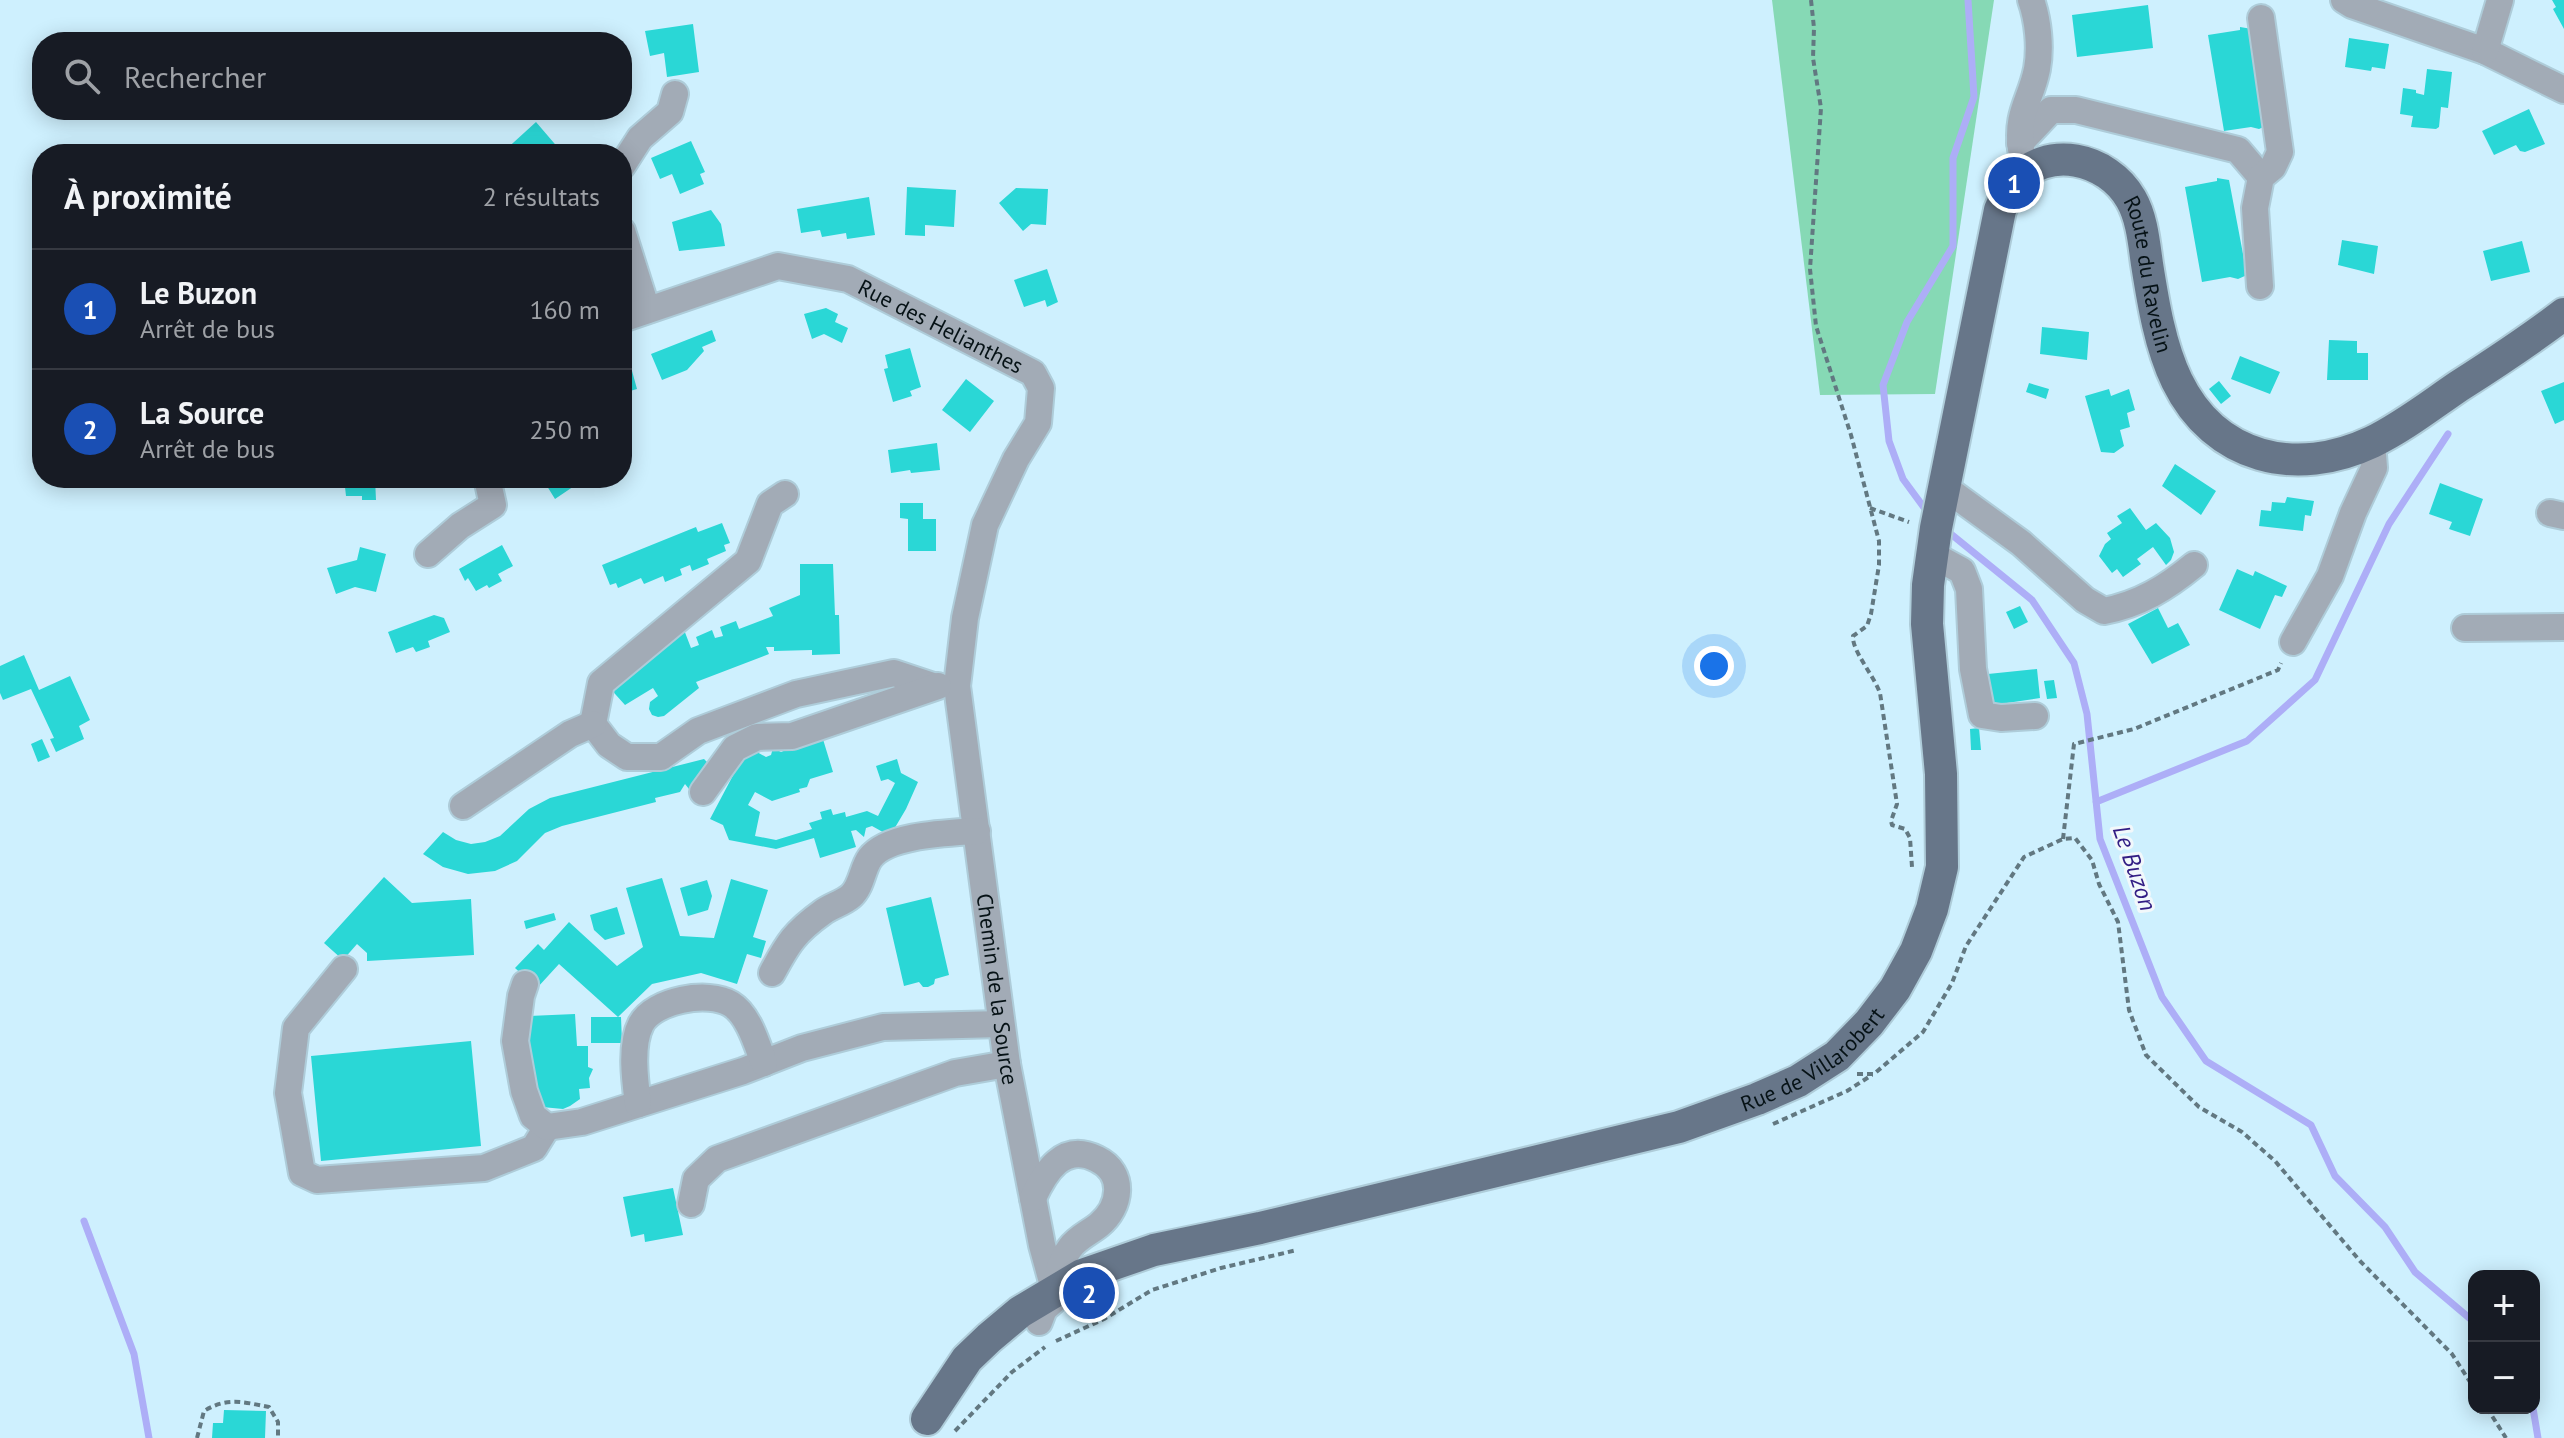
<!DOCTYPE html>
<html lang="fr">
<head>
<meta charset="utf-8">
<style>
	body { margin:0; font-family:"PT Sans",sans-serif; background:#242831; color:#f1f3f6 }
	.controls { position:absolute; right:24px; bottom:24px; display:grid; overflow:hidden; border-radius:16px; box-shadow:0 4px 20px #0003 }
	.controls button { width:72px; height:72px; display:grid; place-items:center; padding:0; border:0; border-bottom:2px solid #363941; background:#171b24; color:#f1f3f6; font:40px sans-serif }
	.you { position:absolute; left:1714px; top:666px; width:28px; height:28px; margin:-20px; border:6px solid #fff; border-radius:50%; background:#1a73e8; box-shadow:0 0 0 12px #1a73e833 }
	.badge { display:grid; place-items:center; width:52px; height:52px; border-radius:50%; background:#2563eb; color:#fff; font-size:26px; font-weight:700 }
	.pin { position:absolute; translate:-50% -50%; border:4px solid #fff; box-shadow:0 2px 8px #0006 }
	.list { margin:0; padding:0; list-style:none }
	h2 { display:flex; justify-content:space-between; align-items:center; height:104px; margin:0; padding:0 32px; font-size:34px }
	h2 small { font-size:26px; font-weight:400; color:#9ea1a6 }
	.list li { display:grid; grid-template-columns:52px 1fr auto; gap:24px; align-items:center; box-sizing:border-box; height:120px; padding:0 32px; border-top:2px solid #363941 }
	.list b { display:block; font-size:30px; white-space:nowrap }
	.list p { margin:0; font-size:26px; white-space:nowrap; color:#9ea1a6 }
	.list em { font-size:26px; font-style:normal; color:#9ea1a6 }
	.icon { flex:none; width:44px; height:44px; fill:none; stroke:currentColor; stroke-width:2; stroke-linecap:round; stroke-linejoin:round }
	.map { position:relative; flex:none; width:2564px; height:1438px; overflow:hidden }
	.search { position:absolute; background:#171b24; box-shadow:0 4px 20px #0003; left:32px; top:32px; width:600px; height:88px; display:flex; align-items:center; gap:20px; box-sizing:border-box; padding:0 28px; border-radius:32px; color:#9ea1a6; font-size:30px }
	.panel { position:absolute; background:#171b24; box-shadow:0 4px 20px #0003; left:32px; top:144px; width:600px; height:344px; border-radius:32px }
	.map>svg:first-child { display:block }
	.green { fill:#86d9b5 }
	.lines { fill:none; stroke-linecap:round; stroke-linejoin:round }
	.stream { stroke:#adaef7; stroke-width:7 }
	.building { fill:#2ad7d6 }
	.minor-casing { stroke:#aeccd9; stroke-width:30 }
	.major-casing { stroke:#aeccd9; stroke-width:36 }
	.path { stroke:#627881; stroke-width:4; stroke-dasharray:6 4; stroke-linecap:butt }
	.minor { stroke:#a2abb6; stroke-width:26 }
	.major { stroke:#677689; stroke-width:32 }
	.labels { text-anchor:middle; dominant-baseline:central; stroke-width:6; stroke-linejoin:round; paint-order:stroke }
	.street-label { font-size:22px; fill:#061216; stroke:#f2f8fb }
	.water-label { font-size:24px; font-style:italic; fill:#321d84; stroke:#f2f8fb }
</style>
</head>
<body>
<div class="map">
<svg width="2564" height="1438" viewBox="0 0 2564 1438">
	<rect width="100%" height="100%" fill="#cef0fe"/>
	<path class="green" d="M1772,0H1994L1935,394L1820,395Z"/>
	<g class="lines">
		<path class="stream" d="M1928,513L1903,479L1889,441L1883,385L1907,322L1953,246V158L1974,97L1968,0
			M1946,530L2032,600L2074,663L2087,714L2100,839L2162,997L2206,1061L2311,1125L2335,1176L2385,1227L2415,1272L2474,1322
			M2096,802L2247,741L2315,680L2389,524L2448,434
			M84,1221L134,1354L149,1438
			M2533,1408L2538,1438"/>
	</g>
	<path class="building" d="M2552,0H2564V29L2553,9L2556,7Z
		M2148,5L2153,48L2077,57L2072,15Z
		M693,24L699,72L667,77L664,53L650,56L645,31Z
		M2240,27L2252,29L2268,125L2259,129L2251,127L2224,131L2208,35L2240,30Z
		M2349,38L2389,44L2385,69L2372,67L2371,71L2345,67Z
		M2427,69L2452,72L2448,108L2441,107L2439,127L2436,129L2411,127L2413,116L2400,114L2403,88L2416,90V93L2424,95Z
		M2529,109L2545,144L2525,152L2520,151L2516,145L2494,155L2482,131Z
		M536,122L560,150L555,154H501Z
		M691,141L705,172L700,174L704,184L680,194L672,174L660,179L651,158Z
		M2217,178L2229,180L2247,275L2238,279L2230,277L2202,282L2185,187L2217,181Z
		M907,187L956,190L954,227L925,225V236L905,235Z
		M1016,188L1048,189L1046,225L1031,224L1023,231L999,203Z
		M869,197L875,235L847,239L846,233L822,237L820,230L801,233L797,209Z
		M711,210L721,224L725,246L679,251L672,222Z
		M2342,240L2378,246L2374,274L2338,265Z
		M2522,241L2530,272L2491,281L2483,251Z
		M1047,269L1058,302L1047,307L1045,300L1024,307L1014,280Z
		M826,308L838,314L835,322L848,328L842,343L824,334L812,339L804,314Z
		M2042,327L2089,332L2087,360L2040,354Z
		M712,330L716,341L702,347L704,351L687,370L662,380L651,354Z
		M2329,340L2357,341V353H2368V380H2327Z
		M910,348L921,387L910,391L912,396L893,402L884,369L888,368L885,355Z
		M2240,356L2280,372L2270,394L2231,379Z
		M629,360L637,389L623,393L629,412L622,413V362Z
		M966,379L994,401L970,432L942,410Z
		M2219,381L2231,396L2221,404L2209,389Z
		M2564,382V420L2555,424L2541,391Z
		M2029,383L2049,389L2046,399L2026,392Z
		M2109,389L2111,396L2129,389L2135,410L2127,413L2130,427L2120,430L2124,446L2114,453L2101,452L2085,396Z
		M937,443L940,470L911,473L910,470L891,473L888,450Z
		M2175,464L2216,491L2201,515L2162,486Z
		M344,478H375L376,500H362V496H346Z
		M542,478H586L555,499Z
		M2440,483L2483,499L2470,536L2449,529L2452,522L2429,514Z
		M2287,497L2314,501L2311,516L2305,515L2303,531L2259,526L2261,510L2271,511L2272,502L2285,503Z
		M900,503H923V519H936V551H908V519L900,518Z
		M2130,508L2146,530L2156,523L2170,538L2174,552L2171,560L2166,565L2153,547L2137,559L2141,564L2123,577L2117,569L2112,573L2099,556L2105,544L2111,539L2107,533L2122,523L2117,516Z
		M722,523L730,543L724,545L726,551L707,559L709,564L692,571L690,565L680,569L682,575L665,582L663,576L644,584L641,578L618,588L616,583L610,585L602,565L696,527L698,532Z
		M502,545L513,566L498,574L502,581L489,588L487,585L476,591L468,578L465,581L459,569Z
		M360,547L386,554L376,592L355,587L336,594L327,568L357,560Z
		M800,564H833L835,615H839L840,654L812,655V650L774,651V647H766L769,654L696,682L699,688L664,716L658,717L652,715L649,709L650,702L658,696L653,688L625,705L607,685L681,622L691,648L699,645L696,637L712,630L715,638L723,636L720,627L736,621L739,629L773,616L769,608L800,595Z
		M2237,569L2253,576L2255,571L2287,586L2282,597L2275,595L2260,629L2219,610Z
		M2020,606L2028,622L2014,629L2006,612Z
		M2158,608L2168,628L2178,623L2190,645L2152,664L2128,624Z
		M434,615L444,618L450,632L428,641L430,647L416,652L413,647L396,653L388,632Z
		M24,655L39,690L70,676L90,720L79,726L84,739L56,752L50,739L54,738L31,689L3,700L0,693V666Z
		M2037,669L2040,698L1993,705L1988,674Z
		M2054,680L2057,698L2047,699L2044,681Z
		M1979,728L1981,750H1971L1970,729Z
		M822,736L833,772L810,779L807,787L799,789L800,792L772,801L755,792L748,805L760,812L755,836L776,840L812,829L809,823L822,819L820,812L831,809L833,815L845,812L846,817L867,811L878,816L895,783L888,779L881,781L876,766L897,759L901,773L918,782L906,809L890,836L872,826L866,828L864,837L856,830L851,831L856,847L820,858L814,838L776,849L729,840L723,825L710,819L748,747L766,757L771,755L773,748L781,752Z
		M42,739L50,757L38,762L31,744Z
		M704,759L712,767L689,789L685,784L680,792L655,798L656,802L562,826L545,833L517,861L495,871L468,874L443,867L423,854L443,832L456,840L471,844L485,842L500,836L529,809L550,798Z
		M384,877L412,903L471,899L474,955L367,961V953L357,944L343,960L324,943Z
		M662,878L680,936L714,938L731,879L768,890L753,937L766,941L761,958L747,954L737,984L701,973L652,984L618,1017L559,964L537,988L515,968L538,944L544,950L569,922L617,966L643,947L626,888Z
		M707,880L712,896L708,910L688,916L680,888Z
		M931,897L949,975L935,979L934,984L928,987H923L919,982L904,986L886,908Z
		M617,907L625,934L605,940L594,930L590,915Z
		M554,913L556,920L526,929L524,921Z
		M575,1014L577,1046H588V1067L593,1069L589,1078L590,1088L579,1089L580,1099L570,1106L563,1109L542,1107L532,1101L529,1016Z
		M591,1017H621L622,1043H591Z
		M471,1041L481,1146L321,1161L311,1056Z
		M673,1188L683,1235L645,1242L644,1234L631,1237L623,1197Z
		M224,1410L266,1411L265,1438H212L213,1423H223Z"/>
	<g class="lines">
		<defs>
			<g id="minor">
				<path d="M2344,0L2352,5L2485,51L2564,90"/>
				<path d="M2485,51L2500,0"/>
				<path d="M2020,143L2051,110H2076L2238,150L2261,177"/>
				<path d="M2021,149C2016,113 2031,100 2037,69C2041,47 2038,20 2031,0"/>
				<path d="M622,166L640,138L670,112L675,94"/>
				<path d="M622,231L647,310"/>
				<path d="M2260,286L2255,208L2261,177L2273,167L2280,152L2261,18"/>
				<path id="s1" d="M622,319L778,266L848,279L1033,373L1041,388L1038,423L1016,459L985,525L965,618L957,686L1007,1064L1042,1245L1054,1289"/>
				<path d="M1944,487L2021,543L2085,600L2104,611C2140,604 2166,588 2194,565"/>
				<path d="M785,494L770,504L748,561L601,683L593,724L609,745L627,757H661L698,731L796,694L894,673L933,686"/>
				<path d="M2550,513L2564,516"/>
				<path d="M428,554L460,526L493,505L487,478"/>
				<path d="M1931,554L1962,571L1969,589L1973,669L1982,715L2001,718L2035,716"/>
				<path d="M2465,628L2564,627"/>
				<path d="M2293,642L2330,576L2353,513L2374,468L2372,442"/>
				<path d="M703,792L735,748L757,737L792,736L938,686"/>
				<path d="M463,806L570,734L593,724"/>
				<path d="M344,969L296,1028L288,1093L302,1173L317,1180L484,1168L534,1148L547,1127"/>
				<path d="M772,973C788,943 795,932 823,912C831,906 843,903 851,896C862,886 862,869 870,858C888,834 949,833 977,831"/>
				<path d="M525,984L521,996L515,1041L524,1091L533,1116L547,1127L582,1122L743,1071L802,1048L883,1027L1001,1024"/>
				<path d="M638,1104C635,1081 630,1045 641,1024C654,1000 708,990 731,1004C749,1015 757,1045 764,1063"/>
				<path d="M1033,1198C1045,1172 1063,1142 1097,1159C1126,1173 1121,1207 1099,1225C1089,1233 1077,1238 1070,1248C1059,1262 1055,1284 1053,1301L1044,1309L1039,1322"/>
				<path d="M691,1204L696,1179L717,1159L955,1073L1007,1064"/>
			</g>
			<g id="major">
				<path id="s2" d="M927,1419L967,1359L989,1338L1020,1312L1082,1275L1154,1250L1260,1228L1679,1127L1757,1099L1798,1081L1837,1056L1869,1023L1895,989L1916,951L1932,909L1942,867L1941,774L1927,624L1928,585L1936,528L2000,210C2004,201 2008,191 2014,183C2046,143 2108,158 2131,199C2142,218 2144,243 2147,264C2153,302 2160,346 2177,381C2215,459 2296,478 2372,442C2403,427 2431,405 2459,386C2495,363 2530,340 2564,314"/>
			</g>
		</defs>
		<use href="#minor" class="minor-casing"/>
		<use href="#major" class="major-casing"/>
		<path class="path" d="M1811,0L1814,28L1813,58L1821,108L1810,269L1816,326L1851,435L1879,541V565L1871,614L1867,626L1853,636C1852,651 1873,674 1880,693L1897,804L1891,821L1892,825L1905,829L1910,838L1912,867
			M1870,508L1909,522
			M2063,839L2074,744L2134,729L2278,670L2281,663
			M1857,1074H1874L1923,1032L1952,983L1966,946L2024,857L2063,839L2075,838L2092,860L2099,884L2118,922L2129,1010L2146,1055L2199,1107L2242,1132L2275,1161L2360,1261L2452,1354L2474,1388
			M1773,1124L1847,1091L1872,1075
			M1056,1341L1104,1319L1152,1290L1221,1268L1297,1250
			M2487,1408L2506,1438
			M955,1431L1012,1372L1045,1347
			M197,1438L204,1411C227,1397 243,1402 269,1407L278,1422V1438"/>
		<use href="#minor" class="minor"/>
		<use href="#major" class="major"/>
	</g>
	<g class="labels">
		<g class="street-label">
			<text stroke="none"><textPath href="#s2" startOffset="2136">Route du Ravelin</textPath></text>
			<text stroke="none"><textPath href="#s1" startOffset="340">Rue des Helianthes</textPath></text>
			<text stroke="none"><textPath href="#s1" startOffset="1080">Chemin de la Source</textPath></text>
			<text stroke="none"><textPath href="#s2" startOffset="982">Rue de Villarobert</textPath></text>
		</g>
		<g class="water-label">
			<text transform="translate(2135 868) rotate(71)">Le Buzon</text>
		</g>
	</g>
</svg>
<div class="controls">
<button>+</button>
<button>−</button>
</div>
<div class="you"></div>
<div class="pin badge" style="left:2014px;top:183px;background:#1a4fb4">1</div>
<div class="pin badge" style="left:1089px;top:1293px;background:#1a4fb4">2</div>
<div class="search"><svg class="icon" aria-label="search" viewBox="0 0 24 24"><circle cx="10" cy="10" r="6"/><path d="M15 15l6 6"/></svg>Rechercher</div>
<section class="panel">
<h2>À proximité<small>2 résultats</small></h2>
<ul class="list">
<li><span class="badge" style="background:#1a4fb4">1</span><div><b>Le Buzon</b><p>Arrêt de bus</p></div><em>160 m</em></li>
<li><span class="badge" style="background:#1a4fb4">2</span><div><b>La Source</b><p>Arrêt de bus</p></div><em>250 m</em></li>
</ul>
</section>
</div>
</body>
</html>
